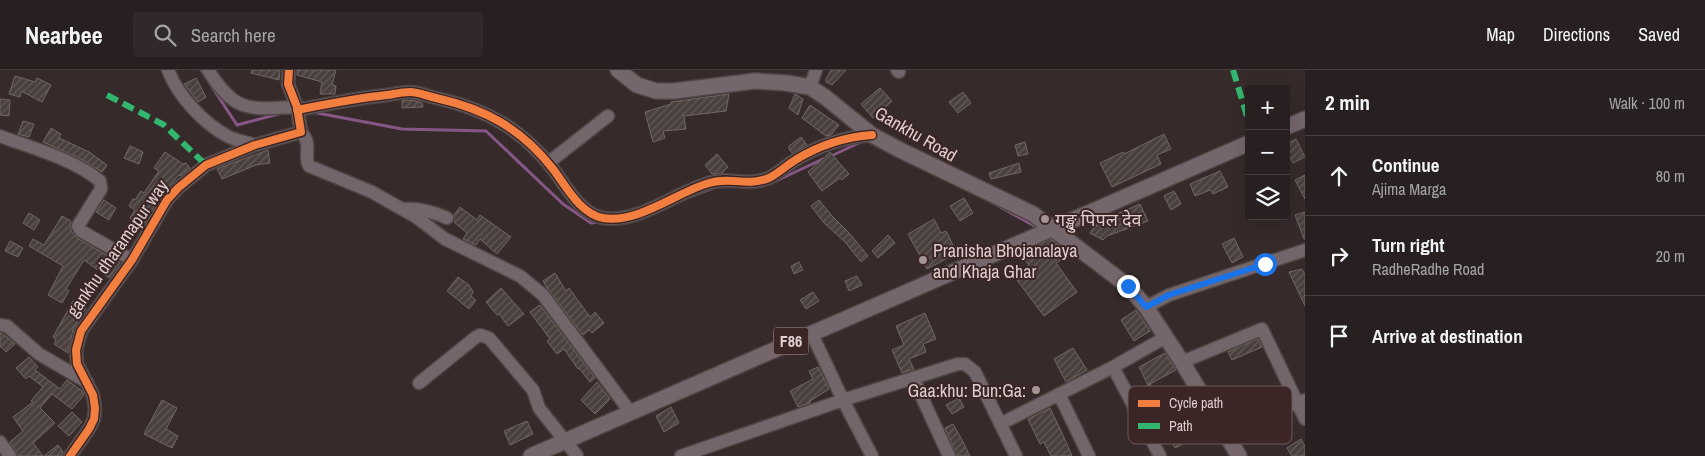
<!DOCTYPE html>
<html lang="en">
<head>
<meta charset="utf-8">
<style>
	body { margin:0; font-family:"Archivo Narrow","Noto Sans Devanagari",sans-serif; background:#302829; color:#f1f3f6 }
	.controls { position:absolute; right:15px; top:15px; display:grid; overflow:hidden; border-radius:5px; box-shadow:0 5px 20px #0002 }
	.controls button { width:45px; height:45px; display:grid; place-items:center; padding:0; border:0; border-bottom:1px solid #443e3e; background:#282020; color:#f1f3f6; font:25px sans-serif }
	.stop { position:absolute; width:15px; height:15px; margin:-11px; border:4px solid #1a73e8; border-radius:50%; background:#fff }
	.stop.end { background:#1a73e8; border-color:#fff; box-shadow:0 1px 5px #0008 }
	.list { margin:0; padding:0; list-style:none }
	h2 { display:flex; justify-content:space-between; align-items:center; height:65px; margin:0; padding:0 20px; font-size:21px }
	h2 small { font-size:16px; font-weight:400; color:#a5a3a5 }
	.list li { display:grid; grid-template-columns:32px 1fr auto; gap:15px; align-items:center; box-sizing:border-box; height:80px; padding:0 20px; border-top:1px solid #443e3e }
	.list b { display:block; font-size:19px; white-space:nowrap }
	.list p { margin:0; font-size:16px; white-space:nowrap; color:#a5a3a5 }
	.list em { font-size:16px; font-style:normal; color:#a5a3a5 }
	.icon { flex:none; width:28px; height:28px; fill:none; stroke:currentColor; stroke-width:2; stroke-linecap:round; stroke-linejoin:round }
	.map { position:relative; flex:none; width:1305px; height:386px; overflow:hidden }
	header { display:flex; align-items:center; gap:30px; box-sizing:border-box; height:70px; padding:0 25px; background:#282020; border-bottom:1px solid #443e3e }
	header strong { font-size:24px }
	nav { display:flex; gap:28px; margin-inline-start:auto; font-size:18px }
	.search { width:350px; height:45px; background:#302829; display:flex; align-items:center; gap:12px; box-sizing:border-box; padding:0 18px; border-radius:5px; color:#a5a3a5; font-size:19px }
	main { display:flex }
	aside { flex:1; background:#282020 }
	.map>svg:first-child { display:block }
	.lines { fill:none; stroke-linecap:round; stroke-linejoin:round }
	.stream { stroke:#865786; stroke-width:3 }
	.building { fill:url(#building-hatch); stroke:#716765 }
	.minor-casing { stroke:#504545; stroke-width:15 }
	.major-casing { stroke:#504545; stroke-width:18 }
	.minor { stroke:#72666b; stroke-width:12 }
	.major { stroke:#75666b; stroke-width:15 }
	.quiet { stroke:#33b770; stroke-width:6; stroke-dasharray:12 6; stroke-linecap:butt }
	.cycleway-casing { stroke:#3b2525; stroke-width:11 }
	.cycleway { stroke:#f27e40; stroke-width:8 }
	.route { stroke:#1a73e8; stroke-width:6 }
	.poi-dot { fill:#a39595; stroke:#3b2525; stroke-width:2 }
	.labels { text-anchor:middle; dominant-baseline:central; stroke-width:4; stroke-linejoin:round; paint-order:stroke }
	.shield { fill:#3b2525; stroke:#ad9b9b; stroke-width:1 }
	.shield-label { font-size:16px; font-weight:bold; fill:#decece }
	.street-label { font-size:18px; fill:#decece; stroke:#3b2525 }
	.poi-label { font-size:18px; fill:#decece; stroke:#3b2525; text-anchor:start }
	.key { fill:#3b2525; stroke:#6c5858; stroke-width:1 }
	.key-label { font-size:14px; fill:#decece }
</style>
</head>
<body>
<header>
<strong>Nearbee</strong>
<div class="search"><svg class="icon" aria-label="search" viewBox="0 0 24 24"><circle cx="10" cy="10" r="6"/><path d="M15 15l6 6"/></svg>Search here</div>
<nav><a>Map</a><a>Directions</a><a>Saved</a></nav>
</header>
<main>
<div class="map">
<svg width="1305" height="386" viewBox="0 0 1305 386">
	<defs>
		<pattern id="building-hatch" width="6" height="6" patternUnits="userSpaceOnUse" patternTransform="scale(1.25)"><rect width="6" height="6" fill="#493f3d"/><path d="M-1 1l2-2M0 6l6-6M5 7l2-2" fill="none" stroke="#635a58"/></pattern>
	</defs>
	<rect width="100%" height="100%" fill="#362a2a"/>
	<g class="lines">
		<path class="stream" d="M201,0L237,55L282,43
			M312,42L402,59L486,61L563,134L591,153L599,152
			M831,86L861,72
			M776,111L823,89
			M689,127L716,117
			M984,128L1040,159"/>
	</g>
	<path class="building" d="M252,0H280L279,10L251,3Z
		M297,0H336L332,15L336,16L335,24H320L322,12L297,5Z
		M831,0H846L832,15L826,12V9Z
		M15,6L35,12L37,8L51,15L42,32L21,21L20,27L9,24Z
		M196,8L206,27L198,32L184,14Z
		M880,18L892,31L873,48L861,34Z
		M963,22L971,33L958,43L949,32Z
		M729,24L726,41L684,46L686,59L663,61L665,68L653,72L645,42L671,34V32Z
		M795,24L803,29L798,45L789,38Z
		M0,29L10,30L9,46L0,45Z
		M412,30L422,33L423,37L402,38V31Z
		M810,35L839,55L831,65L826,66L802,48Z
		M23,51L34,54L29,67L18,64Z
		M51,58L61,64L59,68L89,82L107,95L102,102L81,89L43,72Z
		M1164,64L1171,79L1157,85L1161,94L1112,117L1100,93L1123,82L1124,84Z
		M801,67L807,75L792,83L789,79V76Z
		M1296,69L1305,87L1293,93L1286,80V74Z
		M1025,72L1028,84L1018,86L1015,75Z
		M130,76L143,82L139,94L124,88Z
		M268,80L270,93L256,95L222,109L217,99Z
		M165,82L183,94L186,93L190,98L180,106L179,105L161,125L142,157L130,148L135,140L129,136L133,129L135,130L141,121L144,123L159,101L154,98Z
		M830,82L849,104L842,110L840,108L822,121L808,102Z
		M717,84L728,97L722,103L712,104L705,95Z
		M1019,93L1021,102L991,109L989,103Z
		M1220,101L1228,117L1213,124L1210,120L1195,126L1190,114Z
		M1305,105V129L1295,110Z
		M1174,121L1181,134L1171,140L1164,126Z
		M964,128L973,143L960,151L950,136Z
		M104,130L116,138L109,150L96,142Z
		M819,130L832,146L851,165L868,186L861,192L845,172L824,153L811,136Z
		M1140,134L1148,151L1107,166L1103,170L1090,163L1098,152Z
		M460,137L477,150L480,145L511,167L497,184L480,169L476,175L463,169L467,163L454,152V145Z
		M1305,142V169H1304L1295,145Z
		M29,143L40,150L34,160L23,153Z
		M62,146L71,151L70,155L71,161L77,168L120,193L109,208L84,190L66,219L69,221L62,233L48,225L63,196L29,176L33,169L44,175Z
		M934,149L941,163L946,161L957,183L927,199L908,164Z
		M888,165L895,173L878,188L872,181Z
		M1234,168L1243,187L1232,193L1222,174Z
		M1051,169L1064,179L1068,185L1056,193L1077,222L1044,246L1014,206L1029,195L1022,186L1036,176Z
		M10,171L23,178L18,187L5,181Z
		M799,192L803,200L794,204L791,196Z
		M1302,199L1305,205V236L1289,202Z
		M555,203L566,221L569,218L590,247L595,242L604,253L592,263L589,260L583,265L547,218L543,211Z
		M857,206L862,215L849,221L845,211Z
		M458,207L469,215L473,222L471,226L476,230L469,239L447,221Z
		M501,218L524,244L508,256L499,244L497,245L486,232Z
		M813,222L819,231L806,239L800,230Z
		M73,231L86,238L73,259L68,283L54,274L56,270L53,267Z
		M540,235L595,308L590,312L579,298L578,299L564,279L557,284L547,271L550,269L530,242Z
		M1136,240L1150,261L1134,271L1121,250Z
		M925,243L936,269L923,274L926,282L909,289L914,299L902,303L892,280L904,275L896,256Z
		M0,263L3,264L15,274L6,282L0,276Z
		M1258,269L1262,277L1232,290L1228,282Z
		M1073,278L1087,300L1066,312L1054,289Z
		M1165,283L1176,300L1148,315L1139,297Z
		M29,287L38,297L35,300L60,319L67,310L82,321L84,325L72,339L52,324L40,338L55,353L33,373L43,386H18L10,372L23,361L13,347L33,332L31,331L43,317L29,306L26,309L16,298Z
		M818,297L829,319L810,331V333L798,337L790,321L813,309L809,301Z
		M597,312L610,329L595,344L581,330Z
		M1150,314L1157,322L1141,331L1135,322Z
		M959,328L964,337L952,344L946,335Z
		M162,330L177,338L166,359L178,366L172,378L144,364Z
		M671,337L679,353L664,362L656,346Z
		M1050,338L1062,363L1072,386H1051L1044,372L1040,374L1028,349Z
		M72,342L82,352L69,366L58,356Z
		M1172,350L1183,374L1175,378L1163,355Z
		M527,351L533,364L510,375L504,361Z
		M953,354L961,368L970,386H957L945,358Z
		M1301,369L1305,376V386H1292L1287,378Z
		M58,375L63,382L62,386H44Z"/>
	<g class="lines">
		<defs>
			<path id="minor" d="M168,0C178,26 204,54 229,67C237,71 247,72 255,75
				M208,0C236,44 249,39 297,37
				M897,0L899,2
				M810,17L816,0
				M297,40C327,34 357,28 387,25C394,24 402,22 410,22C418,22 427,26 436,28C485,39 521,58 553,99C566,116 580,144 603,148C638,154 677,122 709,113C731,106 745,117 769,108C779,103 788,94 797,89C820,75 846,67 872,65
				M301,62C313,75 303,84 309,96L372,122L416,147L445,169L520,206L543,225L631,343
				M0,66C32,78 74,89 100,111L101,119L78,156L81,161L132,190
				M548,93L608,46
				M405,139C420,138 433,142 447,148
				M1146,237L1169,225L1305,180
				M0,255L7,256L39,284L87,312
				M811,262L843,330L872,386
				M1182,292L1262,259L1305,349
				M1113,297L1160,386
				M913,308L949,386
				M419,313L476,267L480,265L489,268L533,320L539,338L577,386
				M1059,324L1089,386
				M1000,354L1113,297L1166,267
				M1222,358L1305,330
				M0,372L10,386
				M70,386L89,359L94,349L95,338L93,325L77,294L76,280L81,261L132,190L167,130L178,118L206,95L255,75L301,62L297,37L288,14L289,0
				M681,386L843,330L958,294H965L975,302L1016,386"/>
			<path id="major" d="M618,0L637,15L656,21H674L755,11L786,13L810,17L825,27L872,65L900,80L1033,144L1128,216L1146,237L1182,292L1239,386
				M1286,57L1305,49
				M531,386L1249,73"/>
		</defs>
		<use href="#minor" class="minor-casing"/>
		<use href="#major" class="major-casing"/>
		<use href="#minor" class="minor"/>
		<use href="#major" class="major"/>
		<path class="quiet" d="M1233,0L1249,53
			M107,25L164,55L206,95"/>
		<defs>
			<path id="cycleway" d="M297,40C327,34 357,28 387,25C394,24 402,22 410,22C418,22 427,26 436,28C485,39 521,58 553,99C566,116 580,144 603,148C638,154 677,122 709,113C731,106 745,117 769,108C779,103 788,94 797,89C820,75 846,67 872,65
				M70,386L89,359L94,349L95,338L93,325L77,294L76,280L81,261L132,190L167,130L178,118L206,95L255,75L301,62L297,37L288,14L289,0"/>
		</defs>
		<use href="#cycleway" class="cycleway-casing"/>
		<use href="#cycleway" class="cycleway"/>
	</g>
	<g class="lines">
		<path class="route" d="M1128,216L1146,237L1169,225L1265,194"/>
	</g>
	<g class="poi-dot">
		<circle cx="1045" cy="149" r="5"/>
		<circle cx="923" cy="190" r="5"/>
		<circle cx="1036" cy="320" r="5"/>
	</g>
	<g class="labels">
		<rect class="shield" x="773.5" y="257.5" width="35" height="27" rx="4"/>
		<g class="shield-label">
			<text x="791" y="271">F86</text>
		</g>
		<g class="street-label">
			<text transform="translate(916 64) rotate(30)">Gankhu Road</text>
			<text transform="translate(117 178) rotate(-55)">gankhu dharamapur way</text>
		</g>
		<g class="poi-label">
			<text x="1055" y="149">गङ्खु पिपल देव</text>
			<text x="933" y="180">Pranisha Bhojanalaya<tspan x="933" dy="21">and Khaja Ghar</tspan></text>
			<text x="1026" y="320" text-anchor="end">Gaa:khu: Bun:Ga:</text>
		</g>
	</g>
	<rect x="1128" y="316" width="164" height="58" rx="8" class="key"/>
	<rect x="1138" y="330" width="22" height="7" fill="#f27e40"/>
	<rect x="1138" y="353" width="22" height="6" fill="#33b770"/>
	<g class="key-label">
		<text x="1169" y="338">Cycle path</text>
		<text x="1169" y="361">Path</text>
	</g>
</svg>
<div class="controls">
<button>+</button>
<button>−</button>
<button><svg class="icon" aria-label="layers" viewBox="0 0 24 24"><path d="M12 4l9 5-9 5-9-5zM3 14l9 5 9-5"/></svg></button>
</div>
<div class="stop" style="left:1265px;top:194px"></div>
<div class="stop end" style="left:1128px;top:216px"></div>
</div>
<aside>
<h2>2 min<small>Walk · 100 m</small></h2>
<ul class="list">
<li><svg class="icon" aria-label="ahead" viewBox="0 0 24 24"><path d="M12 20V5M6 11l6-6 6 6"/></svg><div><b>Continue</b><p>Ajima Marga</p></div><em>80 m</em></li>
<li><svg class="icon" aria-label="right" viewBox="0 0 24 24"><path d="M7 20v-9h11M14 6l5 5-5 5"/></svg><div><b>Turn right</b><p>RadheRadhe Road</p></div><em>20 m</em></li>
<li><svg class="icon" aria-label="arrive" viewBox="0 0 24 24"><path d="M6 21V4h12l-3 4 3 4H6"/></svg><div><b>Arrive at destination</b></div></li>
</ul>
</aside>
</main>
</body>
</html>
